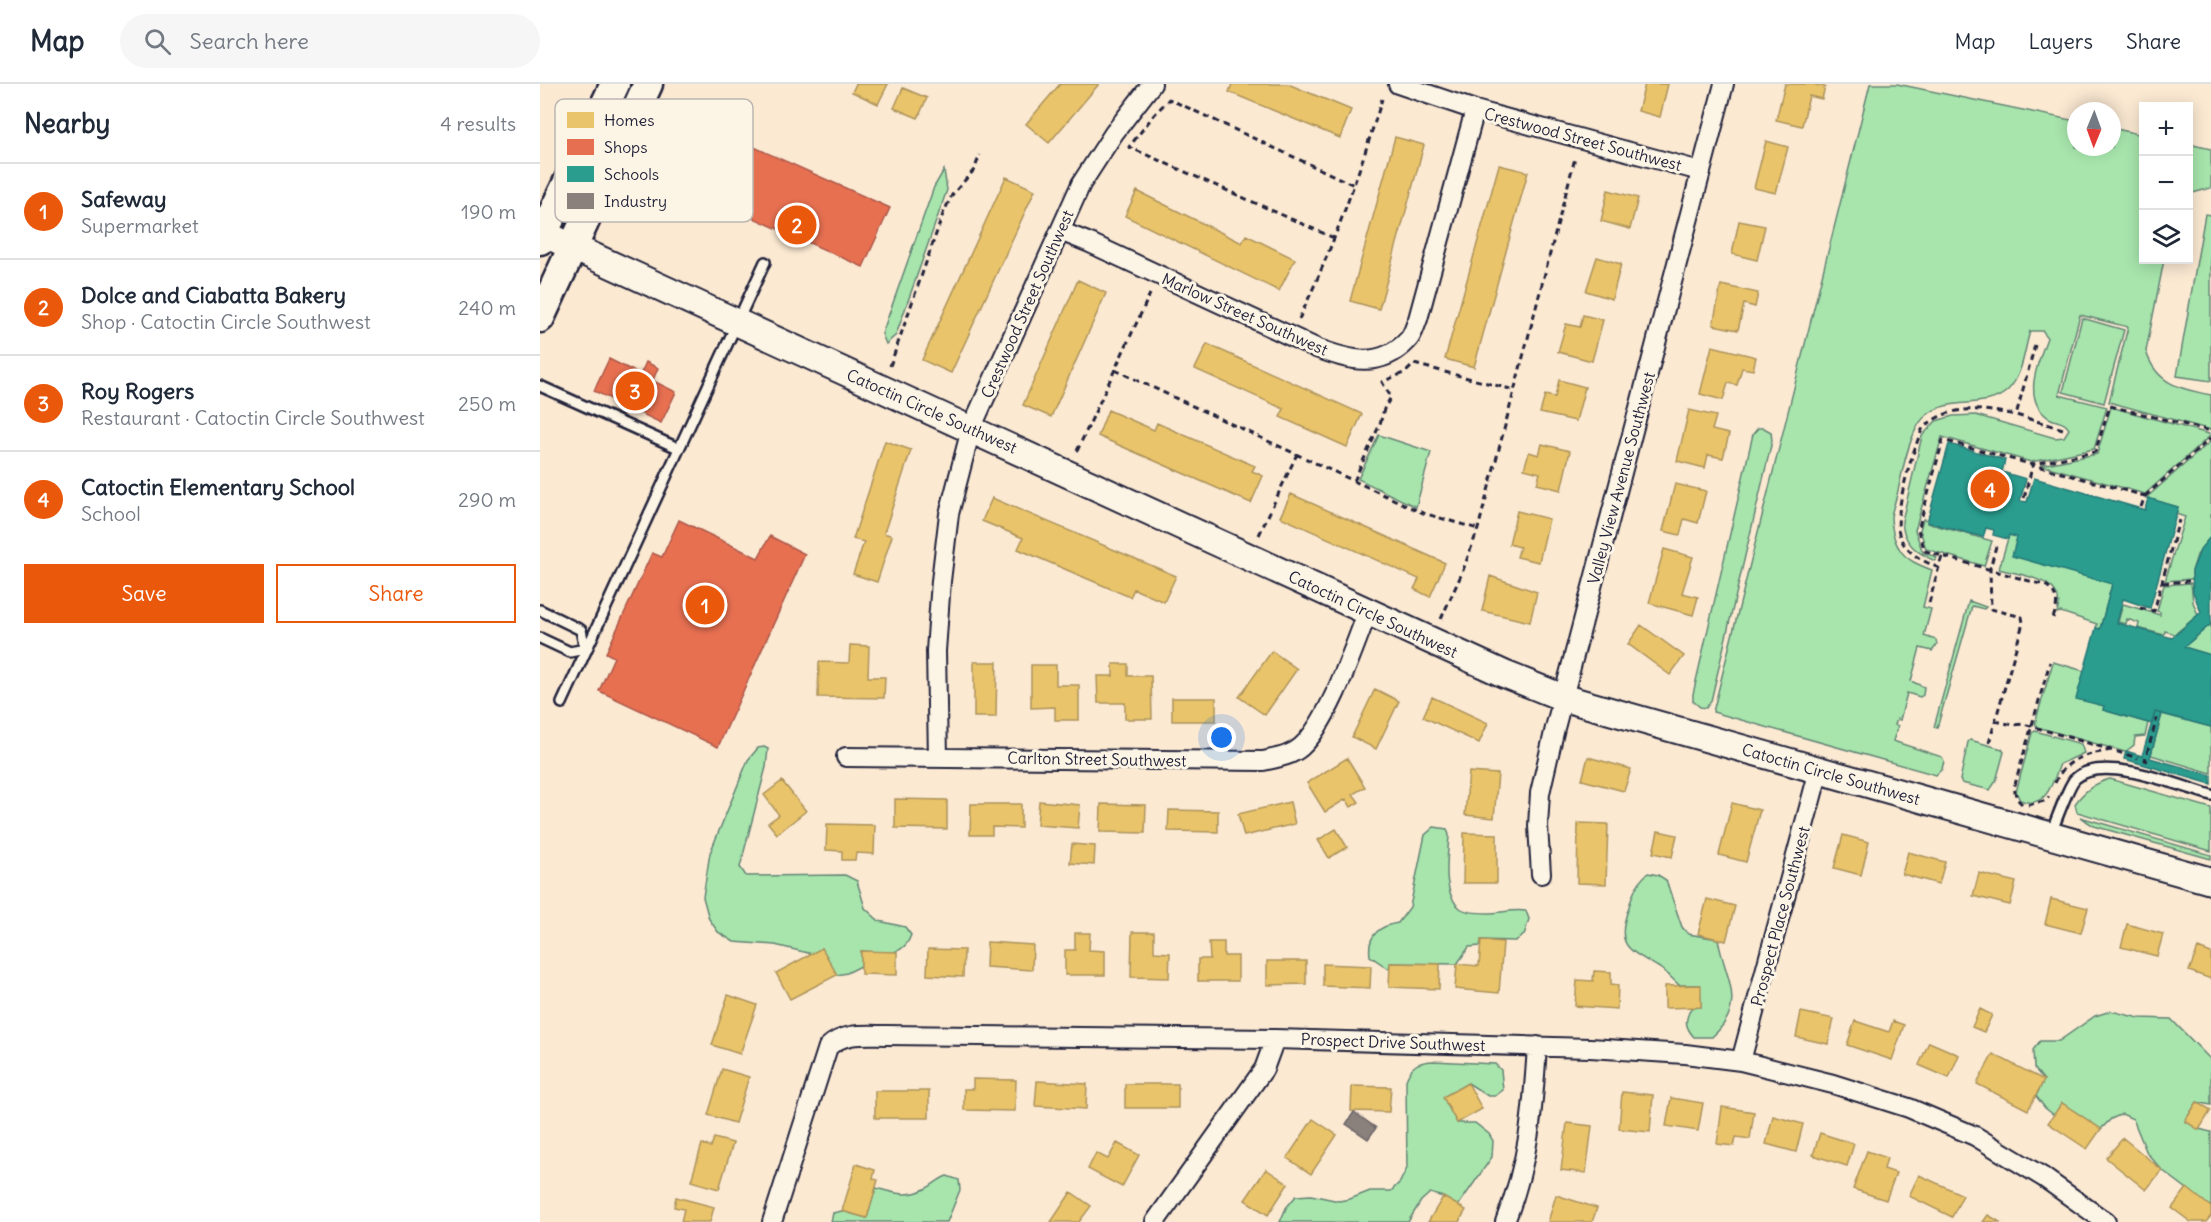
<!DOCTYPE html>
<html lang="en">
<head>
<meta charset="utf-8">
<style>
	body { margin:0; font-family:Delius,sans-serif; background:#f6f6f7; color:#1f2937 }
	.controls { position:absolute; right:18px; top:18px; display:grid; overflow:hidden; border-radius:0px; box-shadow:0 3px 15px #0003 }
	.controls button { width:54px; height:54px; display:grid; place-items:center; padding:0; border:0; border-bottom:2px solid #e0e1e3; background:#fff; color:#1f2937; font:30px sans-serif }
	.compass { position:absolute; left:1527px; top:18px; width:54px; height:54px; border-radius:50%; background:#fff; box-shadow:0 3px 15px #0003; rotate:181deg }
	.you { position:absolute; left:682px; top:654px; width:21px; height:21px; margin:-15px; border:4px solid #fff; border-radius:50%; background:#1a73e8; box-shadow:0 0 0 9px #1a73e833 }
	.badge { display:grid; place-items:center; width:39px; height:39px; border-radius:50%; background:#ea580c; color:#fff; font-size:20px; font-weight:700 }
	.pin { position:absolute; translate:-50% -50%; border:3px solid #fff; box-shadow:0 2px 6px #0006 }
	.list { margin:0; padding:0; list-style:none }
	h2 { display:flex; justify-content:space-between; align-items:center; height:78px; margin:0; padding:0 24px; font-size:26px }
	h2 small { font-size:20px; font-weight:400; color:#747a83 }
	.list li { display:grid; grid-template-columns:39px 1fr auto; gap:18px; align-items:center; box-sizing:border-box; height:96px; padding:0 24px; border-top:2px solid #e0e1e3 }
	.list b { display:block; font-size:22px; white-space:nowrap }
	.list p { margin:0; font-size:20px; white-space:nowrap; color:#747a83 }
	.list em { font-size:20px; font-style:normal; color:#747a83 }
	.actions { display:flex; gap:12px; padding:18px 24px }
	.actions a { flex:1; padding:14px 0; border:2px solid #ea580c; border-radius:0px; text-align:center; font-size:21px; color:#ea580c }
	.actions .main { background:#ea580c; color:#fff }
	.icon { flex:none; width:33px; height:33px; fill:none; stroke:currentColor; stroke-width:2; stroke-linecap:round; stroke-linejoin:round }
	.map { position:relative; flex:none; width:1671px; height:1138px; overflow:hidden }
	header { display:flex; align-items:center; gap:36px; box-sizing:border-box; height:84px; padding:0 30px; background:#fff; border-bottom:2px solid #e0e1e3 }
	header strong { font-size:28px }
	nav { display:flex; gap:33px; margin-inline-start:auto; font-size:21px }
	.search { width:420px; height:54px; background:#f6f6f7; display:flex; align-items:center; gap:15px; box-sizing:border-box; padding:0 21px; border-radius:33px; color:#747a83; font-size:22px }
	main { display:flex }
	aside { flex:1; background:#fff }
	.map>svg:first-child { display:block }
	.green { fill:#a7e5ac; stroke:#648474; stroke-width:1.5 }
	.homes { fill:#e9c46a; stroke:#ad935c; stroke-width:1.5 }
	.shops { fill:#e76f51; stroke:#ac584a; stroke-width:1.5 }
	.schools { fill:#2a9d8f; stroke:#287876; stroke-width:1.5 }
	.industry { fill:#8a817c; stroke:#6b6468; stroke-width:1.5 }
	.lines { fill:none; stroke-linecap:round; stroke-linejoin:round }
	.lane-casing { stroke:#22223b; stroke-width:14 }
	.street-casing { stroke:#22223b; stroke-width:22 }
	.secondary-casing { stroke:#22223b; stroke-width:30 }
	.primary-casing { stroke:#22223b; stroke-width:33 }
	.path { stroke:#22223b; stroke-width:3; stroke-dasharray:6 4.5; stroke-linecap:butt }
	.lane { stroke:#fcf5e5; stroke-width:9 }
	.street { stroke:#fcf5e5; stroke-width:18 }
	.secondary { stroke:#fcf5e5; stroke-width:26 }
	.primary { stroke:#fcf5e5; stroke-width:28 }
	.labels { text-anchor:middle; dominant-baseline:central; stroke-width:6; stroke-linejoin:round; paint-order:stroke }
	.street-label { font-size:16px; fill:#22223b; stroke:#fcf5e5 }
	.key { fill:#fcf5e5; stroke:#bbb6b2; stroke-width:1.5 }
	.key-label { font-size:16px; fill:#22223b }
</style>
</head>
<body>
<header>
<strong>Map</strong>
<div class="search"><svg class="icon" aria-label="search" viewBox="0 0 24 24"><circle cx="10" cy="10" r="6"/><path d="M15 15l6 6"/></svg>Search here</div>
<nav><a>Map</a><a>Layers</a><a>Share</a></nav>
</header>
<main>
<aside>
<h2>Nearby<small>4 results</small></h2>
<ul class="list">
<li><span class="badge">1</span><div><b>Safeway</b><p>Supermarket</p></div><em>190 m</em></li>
<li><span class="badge">2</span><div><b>Dolce and Ciabatta Bakery</b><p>Shop · Catoctin Circle Southwest</p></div><em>240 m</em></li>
<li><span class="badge">3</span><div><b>Roy Rogers</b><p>Restaurant · Catoctin Circle Southwest</p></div><em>250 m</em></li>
<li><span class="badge">4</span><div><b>Catoctin Elementary School</b><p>School</p></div><em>290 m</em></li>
</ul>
<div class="actions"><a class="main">Save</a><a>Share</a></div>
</aside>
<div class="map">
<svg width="1671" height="1138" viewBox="0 0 1671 1138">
	<rect width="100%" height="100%" fill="#fbe9d2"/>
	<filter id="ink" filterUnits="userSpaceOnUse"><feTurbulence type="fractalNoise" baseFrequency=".0167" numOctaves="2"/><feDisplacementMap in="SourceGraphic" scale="12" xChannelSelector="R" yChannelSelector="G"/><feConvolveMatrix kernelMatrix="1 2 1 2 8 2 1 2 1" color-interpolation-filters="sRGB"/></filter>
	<g filter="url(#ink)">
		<path class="green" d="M1330,0H1357L1536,37V63H1572V44L1603,51L1604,176H1624L1606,267C1616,300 1640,305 1671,311V346L1569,318L1588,243L1540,231L1519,311L1567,323L1554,365L1491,378L1402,353L1375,446L1383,469L1397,473L1395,477C1377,469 1363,459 1362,437L1382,352L1396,337L1413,332L1436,331L1515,354L1524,353L1529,345C1525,337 1516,338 1509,334C1481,316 1498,278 1507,254L1503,247H1490C1484,267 1483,291 1468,306C1446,327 1410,311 1387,331C1383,334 1378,341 1376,345C1366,365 1362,390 1357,411C1355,418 1352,426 1351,433C1351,442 1354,457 1359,464C1365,476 1381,482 1392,486L1383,523L1391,525L1384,552L1396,556L1397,561L1392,567L1380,564L1371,597L1384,603L1383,611L1380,613L1367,609L1360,636L1357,635L1355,641L1358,642L1353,657L1402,673L1404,677L1402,685L1396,691L1173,628Z
			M1649,60L1671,65V104L1649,110Z
			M404,86L407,106L356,251L346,260L342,250L394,103Z
			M1665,130L1671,131V297L1637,292Z
			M1542,234L1584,246L1564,319L1523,308Z
			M1571,323L1669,350L1670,352L1605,410L1501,381L1557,370Z
			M1218,344H1224L1231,348L1232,357L1171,617L1166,624L1160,623L1153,617V610L1213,350Z
			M839,351L891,368L876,423L818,395Z
			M1671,357V452L1657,471L1652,487V495L1625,497L1645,433L1636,430L1638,423L1606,414Z
			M1383,435L1388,436L1387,439L1452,457L1444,482L1386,465L1380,446Z
			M1469,451L1477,453L1572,500L1560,545L1556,544L1557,540L1521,528L1517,529C1528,495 1483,492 1459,485Z
			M1651,499L1653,518L1658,531L1635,550L1625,547L1624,551L1598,544L1599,539L1587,535L1586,540L1578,538L1583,520L1620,531V528L1617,527L1624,501Z
			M1429,517L1446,523L1444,525L1432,522L1397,644L1394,643Z
			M1671,540V571L1644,563Z
			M1513,578L1544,587L1564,622L1563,626L1608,639L1605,652L1595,653L1594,661L1585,668L1497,643L1495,639Z
			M1622,630L1671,643V689L1611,671Z
			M1495,647L1541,660L1544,669L1520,680C1513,698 1506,727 1480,716L1476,708L1492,649Z
			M1430,656L1462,665L1464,668L1456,697L1450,706L1422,699L1420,696L1428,658Z
			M224,663L228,665L226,683L200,783L206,792L305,791L317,797L325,824L339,837L365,843L371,851C363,875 342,868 321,867V882L307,889L297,891L282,864L272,870L235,861L194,858L178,848L169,835L163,813L170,769L208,676L218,664Z
			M1570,695L1671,724V767L1537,728L1535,720C1544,707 1554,699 1570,695Z
			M1540,733L1671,771V775L1554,742Z
			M894,743L907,745L909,751C908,772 901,809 920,824C927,829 940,829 948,829C961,829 973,825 986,827L989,835L984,851L975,857L941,856L940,862L929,863L917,880L850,879L849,885L830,872C827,851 839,842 858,839L870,823L885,751Z
			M1108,789L1118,791L1126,796L1142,843L1148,850L1178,855C1184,893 1209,920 1172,953H1154C1144,942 1145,936 1151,924L1161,923L1160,901H1139C1132,895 1126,887 1118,883C1089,866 1075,862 1088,826C1092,812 1096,799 1108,789Z
			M1571,927L1599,934L1631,935L1671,976V1021L1657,1018L1645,1037L1659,1045L1671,1048V1123L1622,1086L1607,1069L1593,1035L1582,1030L1571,1035L1561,1045L1522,1019L1514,1031L1505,1024L1496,1012L1504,996L1494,984L1493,966L1500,957H1519L1555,932Z
			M893,977L955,980L961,986L963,1006L955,1012H948L928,999L903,1013L917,1039H935L949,1050L953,1057L952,1073L918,1122L903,1113L890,1109L881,1117L868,1138H740L746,1124L756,1112L771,1111L799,1117L810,1115L830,1107H851L860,1098L867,1084L866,996C872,981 877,978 893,977Z
			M407,1092L419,1096L420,1106L407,1138H291L293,1129L302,1127L327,1134L336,1104C353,1109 368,1114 385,1105C394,1101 398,1095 407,1092Z"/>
		<path class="homes" d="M316,0H348L338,20L312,8Z
			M520,0H559L509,59L486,40Z
			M692,0H748L811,26L800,54L689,8Z
			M1105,0H1128L1120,33L1098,27Z
			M1245,0H1273L1285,3L1282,15L1269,12L1262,42L1236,36Z
			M363,4L387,14L378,34L354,24Z
			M855,53L884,61L839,225L810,217Z
			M1226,57L1248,63L1236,109L1214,104Z
			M959,81L988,88L934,283L905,275Z
			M466,93L495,106L411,289L382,276Z
			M1068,106L1098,114L1090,145L1061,137Z
			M597,107L702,159L706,151L755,175L739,207L585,132Z
			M1199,137L1225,142L1217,176L1192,170Z
			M1057,173L1081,180L1072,215L1046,207Z
			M538,196L566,209L511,333L483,321Z
			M1181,201L1218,209L1215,223L1204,220L1198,246L1173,241Z
			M1043,231L1063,236L1052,277L1018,268L1026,240L1040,243Z
			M667,260L822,330L807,363L740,333L744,325L655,285Z
			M1172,262L1216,273L1213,286L1202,284L1197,301L1188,299L1183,316L1160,310Z
			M1019,296L1045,303L1036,337L1000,329L1005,311L1015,313Z
			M568,326L614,346L617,339L715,382L712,387L723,392L711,419L558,352Z
			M1149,326L1176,332L1172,346L1189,350L1183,374L1168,371L1165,384L1137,377Z
			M345,357L371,366L344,449L352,452L337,498L313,490L324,458L313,455Z
			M1002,360L1030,367L1021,406L997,400L1000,389L984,385L989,368L999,371Z
			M1135,400L1166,407L1158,439L1144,435L1140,451L1123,447Z
			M751,410L905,479L890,513L874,505L879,495L740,433Z
			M452,414L636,492L624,518L594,505L590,513L478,465L483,454L442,437Z
			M977,427L1009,435L999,478L977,473L980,463L969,460Z
			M1124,465L1153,473L1142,509L1158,513L1153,531L1109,519Z
			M950,492L997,508L990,538L942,527Z
			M1101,541L1144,572L1130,591L1088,560Z
			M310,561L329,562L328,593H345L344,614L278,613L279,578L309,579Z
			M732,567L757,585L725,631L699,613Z
			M434,578H457L456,633H434Z
			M573,580H588V592H611L612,635H585V619H558L557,592H573Z
			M491,581H516V601H539V636H515V623L491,624Z
			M835,605L859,617L836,665L812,653Z
			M892,613L948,639L939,659L883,633Z
			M632,614H676V637H632Z
			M1048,673L1091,685L1084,707L1042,696Z
			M807,674L825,703L813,710L819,718L811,723L806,715L785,728L767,699Z
			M929,688L958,690L954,734L925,731Z
			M242,697L266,727L237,750L228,739L239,731L224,711Z
			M355,715L407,716V745L355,744Z
			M499,717L540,721L538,744L497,741Z
			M750,718L755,740L704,752L698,730Z
			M1192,719L1220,726L1206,778L1179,771Z
			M431,720H481V744L452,743V751H430Z
			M561,720L606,721L605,749L560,748Z
			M629,726L678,727V748L628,747Z
			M1038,739L1068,740L1066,800L1037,799Z
			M287,740L335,741L334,770L316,769L315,776H302V767L286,766Z
			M796,745L807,763L789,774L778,756Z
			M1118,747L1137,751L1132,773L1113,769Z
			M924,749L957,750V799H923Z
			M1303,751L1329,758L1321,791L1294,784Z
			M532,760L555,762L554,781L530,779Z
			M1368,768L1405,778L1399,800L1362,790Z
			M1439,789L1476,798L1470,821L1433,812Z
			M1167,815L1195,822L1186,857L1158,850Z
			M1511,815L1548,824L1541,849L1505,840Z
			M1587,840L1623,850L1617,872L1581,863Z
			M592,848H614V868L630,869L629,894L591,893Z
			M535,849H550L549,866L565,867V891H525V866H535Z
			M941,856L963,858L959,909L915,905L917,880L939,882Z
			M447,858L493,861L492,886L446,883Z
			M669,858H684V872H698V897H658V875H670Z
			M282,864L297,891L250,915L236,889Z
			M1658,864L1671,869V895L1649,887Z
			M388,865L424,866L423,893L387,891Z
			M321,867L357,868V891L321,890Z
			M727,877H766V900L727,901Z
			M850,879L900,880L899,905L849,903Z
			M783,880L831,882L830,904L783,902Z
			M1054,887L1071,888V900L1078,901L1077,925L1035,922L1037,896L1053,897Z
			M1161,901V923L1125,924V902Z
			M188,911L217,921L200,970L172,961Z
			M1440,925L1452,931L1444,948L1432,943Z
			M1261,928L1294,935L1288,960L1256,953Z
			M1315,937L1349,948L1353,937L1364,941L1352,976L1307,961Z
			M1389,958L1419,971L1409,994L1379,981Z
			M1453,970L1504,996L1488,1026L1437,1000Z
			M182,985L209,993L195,1039L168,1031Z
			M433,995L476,996L475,1027L424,1026V1005H433Z
			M497,997L547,1000L546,1025L495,1022Z
			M928,999L942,1025L917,1039L903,1013Z
			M585,1000H638V1024H585Z
			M812,1002L851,1003L849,1028L811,1027Z
			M335,1007H389V1034H335Z
			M1082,1008L1113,1011L1110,1048L1079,1045Z
			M1131,1014L1163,1019L1158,1047L1126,1042Z
			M1657,1018L1671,1026L1659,1046L1645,1037Z
			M1522,1019L1561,1045L1547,1065L1508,1039Z
			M1182,1023L1214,1028L1210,1055L1196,1053L1194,1062L1177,1060Z
			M1233,1032L1263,1040L1256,1068L1226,1060Z
			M773,1035L797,1051L771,1090L747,1074Z
			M1027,1039L1052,1042L1046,1089L1021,1086Z
			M1280,1049L1314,1060L1307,1082L1273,1071Z
			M174,1054L193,1059L179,1105L151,1097L162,1060L171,1063Z
			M1583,1054L1622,1086L1606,1106L1566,1074Z
			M577,1059L599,1071L582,1103L548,1085L556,1069L568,1075Z
			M1327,1067L1347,1074L1344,1085L1356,1089L1346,1116L1313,1105Z
			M316,1080L335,1086L333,1095L338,1096L327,1134L302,1127Z
			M726,1085L748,1100L728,1131L705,1116Z
			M1379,1091L1423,1111L1412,1133L1369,1112Z
			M1647,1104L1671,1123V1132L1666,1138H1651L1632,1124Z
			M531,1108L551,1122L539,1138H511Z
			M1016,1111L1057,1124L1052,1138H1008Z
			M136,1113L174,1123L170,1138H141L144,1125L134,1123Z
			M903,1113L926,1126L919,1138H888Z
			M1448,1131L1460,1138H1443Z"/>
		<path class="shops" d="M167,42L350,124L323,183L140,101Z
			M69,275L136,308L121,339L54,307Z
			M106,278L118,284L113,296L100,291Z
			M139,436L218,474L230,452L265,470L178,663L59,607L74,573L66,569L112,469L122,473Z"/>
		<path class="schools" d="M1409,360L1465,376L1462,388L1486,395L1480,417L1487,418L1494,394L1605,426L1608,414L1638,423L1610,524L1583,515L1577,539L1632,554L1661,528L1653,508L1652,487L1661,464L1671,452V540L1644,563L1671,571V643L1615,628L1612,640L1563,626L1564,622L1536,615L1556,544L1560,545L1572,500L1472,472L1477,453L1469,451L1468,455L1453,451L1454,446L1446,444L1443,453L1387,438Z
			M1615,628L1622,630L1610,674L1671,691V700L1584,675L1586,667L1602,672Z"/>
		<path class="industry" d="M814,1028L836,1044L828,1055L806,1040Z"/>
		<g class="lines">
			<defs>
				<path id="lane" d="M0,302L138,364
					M0,526L41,546L45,565L30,568L0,554
					M22,619L225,178
					M1511,749C1516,738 1529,699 1536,694C1563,670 1640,702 1671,711"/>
				<path id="street" d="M858,0L935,26L1160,87
					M520,147L550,159L776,264C809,276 840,286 868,256C873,251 875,242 878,235L935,26
					M306,673L723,677C736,674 751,672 761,663C789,638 814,563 828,527
					M398,674L396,567L401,497L409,430L431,345L541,100L574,49L612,0
					M1001,790L998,742L1000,709L1015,644L1184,0
					M1201,977L1279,686
					M232,1138L288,963C304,948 325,951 346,951L735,955L1050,964L1145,970L1201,977L1293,1000L1369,1024L1435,1052L1503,1093L1566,1138
					M615,1138L724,985L735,955
					M965,1138C989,1077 993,1027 997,962"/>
				<path id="secondary" d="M0,148C321,296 643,441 964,590L1024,614L1671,797"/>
				<path id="primary" d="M0,156L75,0
					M0,234L108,0"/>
			</defs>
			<use href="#lane" class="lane-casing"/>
			<use href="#street" class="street-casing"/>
			<use href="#secondary" class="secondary-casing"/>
			<use href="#primary" class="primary-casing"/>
			<path class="path" d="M794,154L589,63L614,31L629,15L814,101
				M759,235C793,164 819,90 842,15
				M1495,261L1476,331L1523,345
				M350,282L403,130L412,111L434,86L440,71
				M575,286L883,429L938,445
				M537,367L610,210
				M814,397L840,340L844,325L851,313L842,298L866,288L874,280L974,306
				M1605,412L1671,354
				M1484,414L1493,380L1555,368L1570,322L1671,347
				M719,451L757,370
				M1399,484C1383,477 1367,470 1360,453C1352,433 1373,364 1383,344C1410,319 1443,325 1476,331
				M1623,499L1649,497
				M1389,519L1402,472
				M1600,524L1614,527L1639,436
				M1513,534C1518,521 1519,511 1507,502L1385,467L1378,446L1403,356L1605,412L1601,423
				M901,535L922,489L938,445L1035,74
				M1455,637L1473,641L1484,640L1598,674
				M1449,659L1483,539L1482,533L1451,525L1450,485L1457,458
				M1608,677L1605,676L1617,634
				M1515,699C1525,674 1548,670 1572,666
				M1482,720L1477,715L1474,704L1510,578
				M1488,721L1504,717L1509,713"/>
			<use href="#lane" class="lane"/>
			<use href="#street" class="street"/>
			<use href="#secondary" class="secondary"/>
			<use href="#primary" class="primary"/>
		</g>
	</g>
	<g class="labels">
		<g class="street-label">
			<text transform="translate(1043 55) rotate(15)">Crestwood Street Southwest</text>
			<text transform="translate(487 220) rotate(-66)">Crestwood Street Southwest</text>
			<text transform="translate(705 230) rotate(24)">Marlow Street Southwest</text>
			<text transform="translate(392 327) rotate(24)">Catoctin Circle Southwest</text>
			<text transform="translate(1081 394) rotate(-75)">Valley View Avenue Southwest</text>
			<text transform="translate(833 530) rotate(25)">Catoctin Circle Southwest</text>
			<text transform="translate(557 675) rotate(1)">Carlton Street Southwest</text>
			<text transform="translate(1291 690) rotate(16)">Catoctin Circle Southwest</text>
			<text transform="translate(1240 832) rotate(-75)">Prospect Place Southwest</text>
			<text transform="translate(853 958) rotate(2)">Prospect Drive Southwest</text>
		</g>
	</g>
	<rect x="15" y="15" width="198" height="123" rx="9" class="key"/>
	<rect x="27" y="28" width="27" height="16" fill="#e9c46a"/>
	<rect x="27" y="55" width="27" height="16" fill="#e76f51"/>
	<rect x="27" y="82" width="27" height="16" fill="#2a9d8f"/>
	<rect x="27" y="109" width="27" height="16" fill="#8a817c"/>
	<g class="key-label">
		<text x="64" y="42">Homes</text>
		<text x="64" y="69">Shops</text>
		<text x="64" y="96">Schools</text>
		<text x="64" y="123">Industry</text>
	</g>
</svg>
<div class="controls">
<button>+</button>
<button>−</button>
<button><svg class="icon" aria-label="layers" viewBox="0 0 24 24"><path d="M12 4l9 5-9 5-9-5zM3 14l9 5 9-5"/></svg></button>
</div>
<svg class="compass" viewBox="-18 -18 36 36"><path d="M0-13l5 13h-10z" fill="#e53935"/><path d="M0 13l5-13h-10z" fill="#747a83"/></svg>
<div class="you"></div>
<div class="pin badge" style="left:165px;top:521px">1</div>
<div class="pin badge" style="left:257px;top:141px">2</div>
<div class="pin badge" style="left:95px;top:307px">3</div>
<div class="pin badge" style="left:1450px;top:405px">4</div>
</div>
</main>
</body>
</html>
